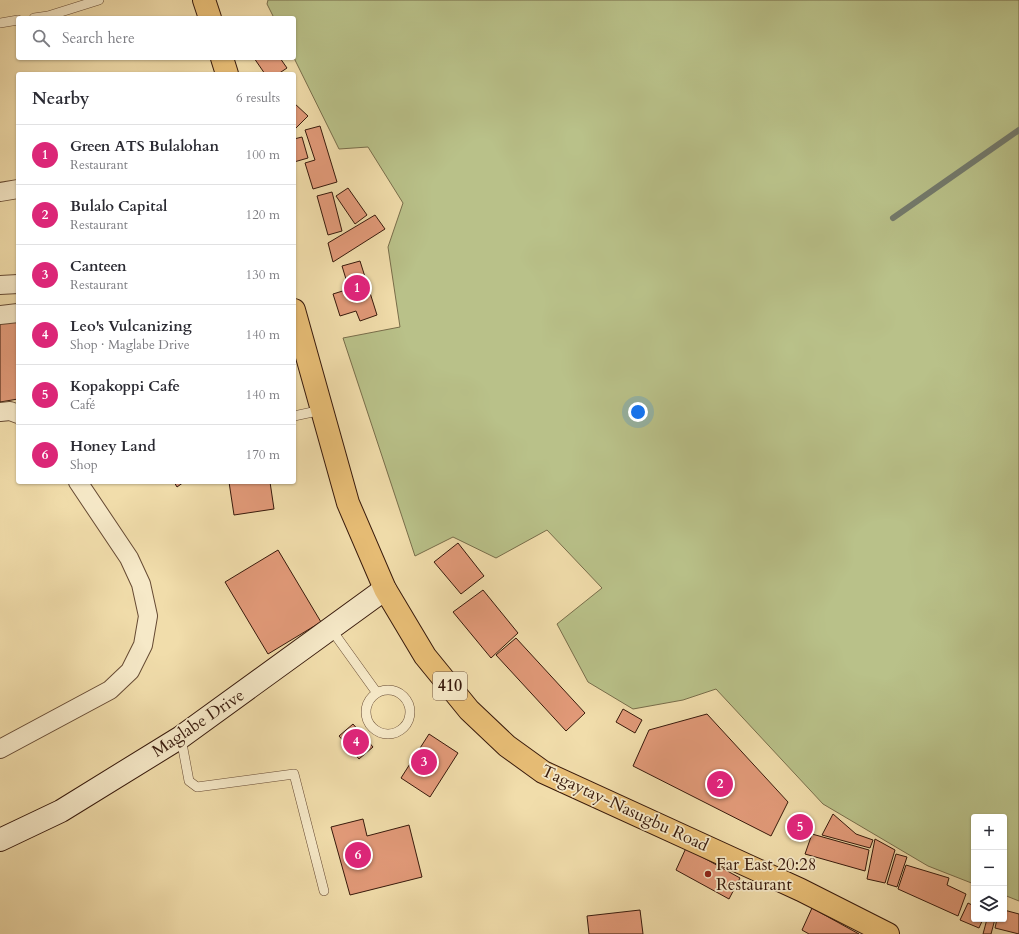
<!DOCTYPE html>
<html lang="en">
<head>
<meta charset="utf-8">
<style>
	body { margin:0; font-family:Cardo,serif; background:#f2f2f3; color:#2b2b33 }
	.controls { position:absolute; right:12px; bottom:12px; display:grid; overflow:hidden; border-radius:4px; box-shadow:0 1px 3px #0004 }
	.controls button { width:36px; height:36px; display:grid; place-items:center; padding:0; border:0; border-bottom:1px solid #e1e1e2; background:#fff; color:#2b2b33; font:20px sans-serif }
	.you { position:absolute; left:638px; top:412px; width:14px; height:14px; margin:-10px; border:3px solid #fff; border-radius:50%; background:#1a73e8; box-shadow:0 0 0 6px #1a73e833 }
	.badge { display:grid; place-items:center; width:26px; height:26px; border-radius:50%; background:#db2777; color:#fff; font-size:13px; font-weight:700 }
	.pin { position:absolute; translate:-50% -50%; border:2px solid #fff; box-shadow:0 1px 4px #0006 }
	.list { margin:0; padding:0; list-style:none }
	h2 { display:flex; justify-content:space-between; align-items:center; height:52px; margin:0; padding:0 16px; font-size:17px }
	h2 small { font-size:13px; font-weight:400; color:#7c7c81 }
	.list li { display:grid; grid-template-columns:26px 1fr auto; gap:12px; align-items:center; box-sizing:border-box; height:60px; padding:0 16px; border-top:1px solid #e1e1e2 }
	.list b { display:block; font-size:15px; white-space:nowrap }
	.list p { margin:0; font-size:13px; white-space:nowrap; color:#7c7c81 }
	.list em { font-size:13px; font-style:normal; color:#7c7c81 }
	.icon { flex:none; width:22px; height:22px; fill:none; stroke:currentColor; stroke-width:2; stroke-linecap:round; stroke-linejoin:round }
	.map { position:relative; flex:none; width:1019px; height:934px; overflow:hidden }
	.search { position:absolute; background:#fff; box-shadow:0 1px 3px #0004; left:16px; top:16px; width:280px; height:44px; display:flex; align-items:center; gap:10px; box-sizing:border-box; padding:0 14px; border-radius:4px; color:#7c7c81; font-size:15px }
	.panel { position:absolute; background:#fff; box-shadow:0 1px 3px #0004; left:16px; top:72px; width:280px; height:412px; border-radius:4px }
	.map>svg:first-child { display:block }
	.green { fill:#b9c189; stroke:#786d4a }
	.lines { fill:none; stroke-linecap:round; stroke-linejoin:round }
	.stream { stroke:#737a6c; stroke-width:6 }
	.building { fill:#e29a79; stroke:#37190b }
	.service-casing { stroke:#664a33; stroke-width:10 }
	.minor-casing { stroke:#664a33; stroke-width:20 }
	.secondary-casing { stroke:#37190b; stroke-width:24 }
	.primary-casing { stroke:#37190b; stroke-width:24 }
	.service { stroke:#f6e9c8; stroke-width:9 }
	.minor { stroke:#f6e9c8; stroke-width:18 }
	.secondary { stroke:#f6e9c8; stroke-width:22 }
	.primary { stroke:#e8be76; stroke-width:22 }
	.poi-dot { fill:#8f2418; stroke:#f6e9c8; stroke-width:1.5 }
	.labels { text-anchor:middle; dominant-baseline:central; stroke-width:3.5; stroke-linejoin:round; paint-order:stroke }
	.shield { fill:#f6e9c8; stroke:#705744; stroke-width:1 }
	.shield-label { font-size:16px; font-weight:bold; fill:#37190b }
	.street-label { font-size:17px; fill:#37190b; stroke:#f6e9c8 }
	.poi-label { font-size:17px; fill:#37190b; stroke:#f6e9c8; text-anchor:start }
</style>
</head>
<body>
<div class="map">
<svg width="1019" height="934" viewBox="0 0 1019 934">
	<rect width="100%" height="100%" fill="#f1ddab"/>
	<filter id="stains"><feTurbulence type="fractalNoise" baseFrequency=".005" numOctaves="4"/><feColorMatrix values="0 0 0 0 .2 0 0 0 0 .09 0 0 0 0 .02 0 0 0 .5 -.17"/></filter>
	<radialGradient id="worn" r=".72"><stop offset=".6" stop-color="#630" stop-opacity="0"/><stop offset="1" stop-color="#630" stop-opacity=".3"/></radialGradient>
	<path class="green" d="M268,0H1019V901L1004,895V817H974V884L928,866L823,804L716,689L683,700L633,709L588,682L557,624L602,588L547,530L496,558L453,537L415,556L343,338L400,327L388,247L403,203L368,147L339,149L294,58V18H274L267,4Z"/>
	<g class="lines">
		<path class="stream" d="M893,218L1019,130"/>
	</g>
	<path class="building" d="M254,58H280L287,68L278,74H265Z
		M294,103L308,116L295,129H294Z
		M320,126L337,182L313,189L305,163L315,160L305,130Z
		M302,137L308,158L294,162V139Z
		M348,188L367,215L355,224L336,196Z
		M332,192L342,231L328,235L317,196Z
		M375,215L385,229L333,262L328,243Z
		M360,261L377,315L360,321L356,311L340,316L333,294L349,289L342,266Z
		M18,319V399L0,402V322Z
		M174,482H184L177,487Z
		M229,482H270L274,509L234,515Z
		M458,543L484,576L461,594L434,562Z
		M278,550L321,622L268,654L225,582Z
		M483,590L518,633L491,658L453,612Z
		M516,638L585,713L566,731L496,655Z
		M623,709L642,720L635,733L616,722Z
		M707,714L788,802L771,836L633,766L649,730Z
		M353,724L373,747L359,759L339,736Z
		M429,734L458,753L430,797L401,778Z
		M833,814L856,834L873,840L870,848L822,835Z
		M363,819L367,836L409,825L422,877L350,895L331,827Z
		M812,834L869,850L865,871L805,854Z
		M875,839L895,850L885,883L867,879Z
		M686,848L740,878L729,899L676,870Z
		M896,854L907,857L897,887L887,884Z
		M906,865L949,878L947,885L966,894L958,916L898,889Z
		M968,903L974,906V919H983L979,928L960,920Z
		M812,908L859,934H809L802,930Z
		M640,910L643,934H589L587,916Z
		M1004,910L1019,914V934L995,928L997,919H1004Z
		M987,919H995L991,934H983Z"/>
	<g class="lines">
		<defs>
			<path id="service" d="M34,18L48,16L99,0
				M0,23L18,20
				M294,416L322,410
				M331,629L377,693
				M366 712a22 22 0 1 1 44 0a22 22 0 1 1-44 0Z
				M181,738L189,781L197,787L294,774L324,891"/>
			<path id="minor" d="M0,192L18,189
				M0,285L18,284
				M0,315L18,313
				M0,412L10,411L18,414
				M0,749L110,690L130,671L143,645L148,616L141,584L129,558L78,482"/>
			<path id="secondary" d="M0,840L61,811L181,737L385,589"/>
			<path id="primary" d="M204,0L210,18
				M222,58L227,74
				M294,310L348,503L385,589L425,656L469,710L507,746L543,772L801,890L888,934"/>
		</defs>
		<use href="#service" class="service-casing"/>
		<use href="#minor" class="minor-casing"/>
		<use href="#secondary" class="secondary-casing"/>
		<use href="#primary" class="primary-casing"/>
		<use href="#service" class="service"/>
		<use href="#minor" class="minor"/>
		<use href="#secondary" class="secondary"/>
		<use href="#primary" class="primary"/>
	</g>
	<circle class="poi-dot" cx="708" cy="874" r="4"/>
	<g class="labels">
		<rect class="shield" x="433" y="672" width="34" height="28" rx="3"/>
		<g class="shield-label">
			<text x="450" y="686">410</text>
		</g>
		<g class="street-label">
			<text transform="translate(198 723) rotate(-34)">Maglabe Drive</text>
			<text transform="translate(625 808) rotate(25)">Tagaytay-Nasugbu Road</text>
		</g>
		<g class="poi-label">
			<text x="716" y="864">Far East 20:28<tspan x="716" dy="20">Restaurant</tspan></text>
		</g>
	</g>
	<rect width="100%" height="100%" filter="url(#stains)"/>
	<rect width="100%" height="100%" fill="url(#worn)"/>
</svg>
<div class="controls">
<button>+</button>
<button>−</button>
<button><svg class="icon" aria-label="layers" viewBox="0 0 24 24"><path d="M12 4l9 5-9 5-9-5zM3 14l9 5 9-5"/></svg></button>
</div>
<div class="you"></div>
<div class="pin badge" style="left:357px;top:288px">1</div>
<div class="pin badge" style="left:720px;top:784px">2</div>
<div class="pin badge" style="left:424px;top:762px">3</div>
<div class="pin badge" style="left:356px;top:742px">4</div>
<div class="pin badge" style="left:800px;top:827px">5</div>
<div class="pin badge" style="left:358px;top:855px">6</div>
<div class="search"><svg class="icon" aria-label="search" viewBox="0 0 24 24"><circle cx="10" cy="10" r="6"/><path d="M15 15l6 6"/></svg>Search here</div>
<section class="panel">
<h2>Nearby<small>6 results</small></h2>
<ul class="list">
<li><span class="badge">1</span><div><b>Green ATS Bulalohan</b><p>Restaurant</p></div><em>100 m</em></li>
<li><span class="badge">2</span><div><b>Bulalo Capital</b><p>Restaurant</p></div><em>120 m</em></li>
<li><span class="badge">3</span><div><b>Canteen</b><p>Restaurant</p></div><em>130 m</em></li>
<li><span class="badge">4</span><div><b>Leo's Vulcanizing</b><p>Shop · Maglabe Drive</p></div><em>140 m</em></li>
<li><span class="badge">5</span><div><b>Kopakoppi Cafe</b><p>Café</p></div><em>140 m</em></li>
<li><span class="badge">6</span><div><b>Honey Land</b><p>Shop</p></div><em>170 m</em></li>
</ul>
</section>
</div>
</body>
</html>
